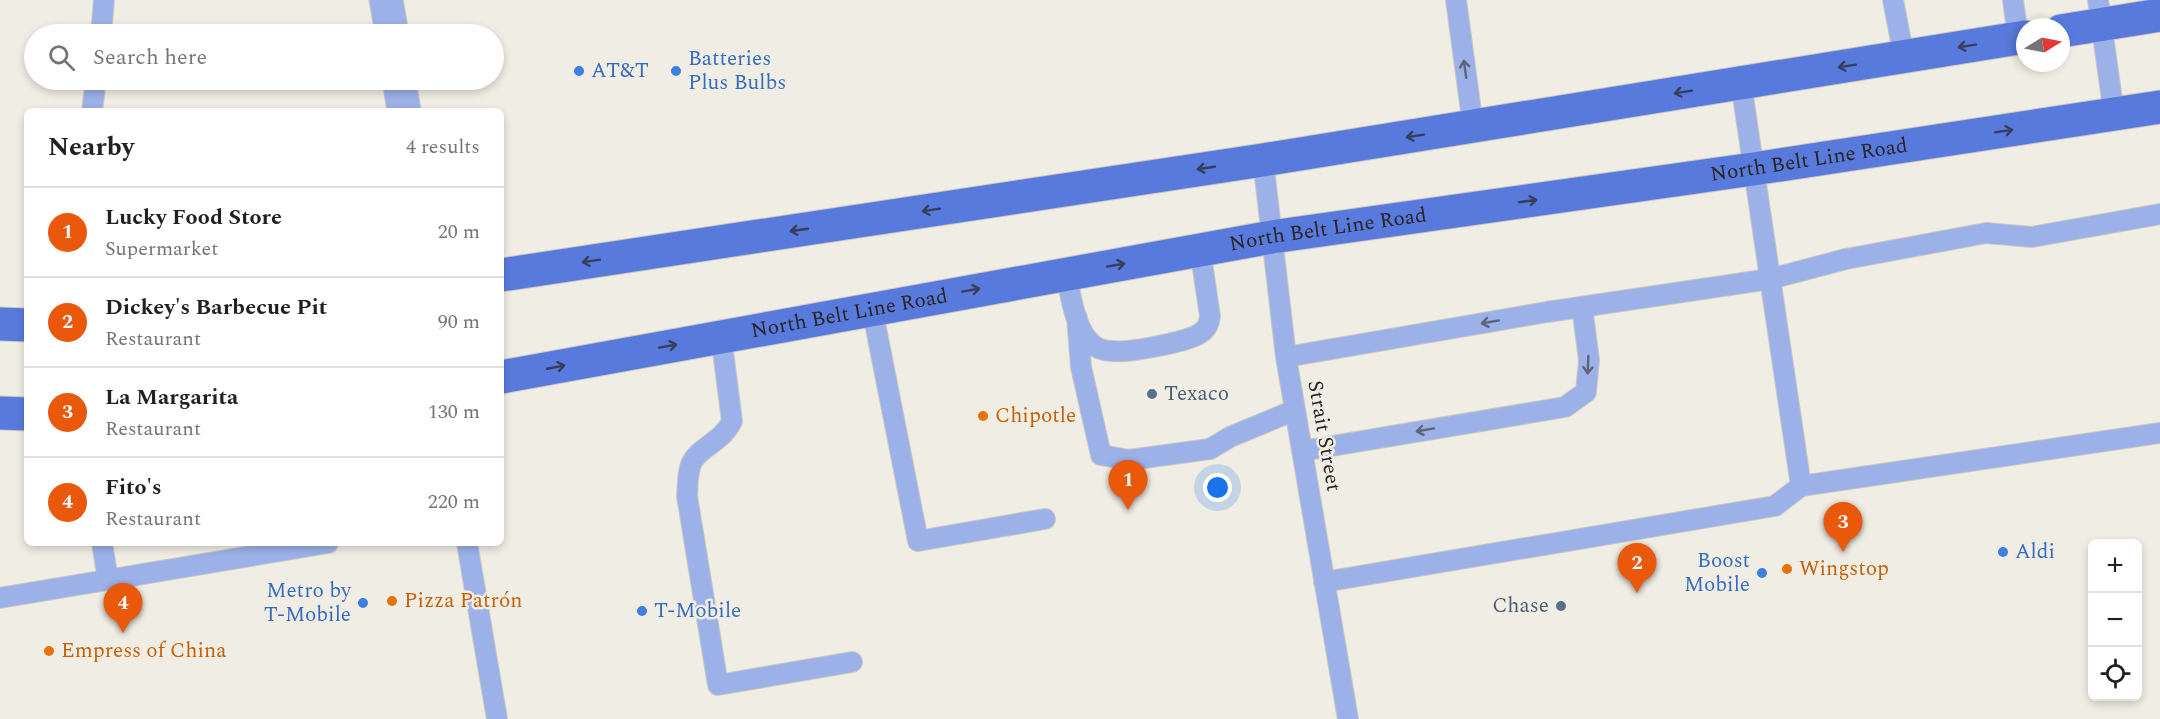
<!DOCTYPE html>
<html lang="en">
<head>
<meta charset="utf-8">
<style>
	body { margin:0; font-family:Spectral,serif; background:#f2f2f2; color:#202124 }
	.controls { position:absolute; right:18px; bottom:18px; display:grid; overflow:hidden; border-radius:9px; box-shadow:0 3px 9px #0003 }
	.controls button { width:54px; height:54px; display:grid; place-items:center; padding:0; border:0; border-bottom:2px solid #e0e0e0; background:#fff; color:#202124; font:30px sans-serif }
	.compass { position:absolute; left:2016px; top:18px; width:54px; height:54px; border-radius:50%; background:#fff; box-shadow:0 3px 9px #0003; rotate:80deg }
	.you { position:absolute; left:1218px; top:488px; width:21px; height:21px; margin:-15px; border:4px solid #fff; border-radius:50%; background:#1a73e8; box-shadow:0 0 0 9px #1a73e833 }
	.badge { display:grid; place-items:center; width:39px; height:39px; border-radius:50%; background:#ea580c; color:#fff; font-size:20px; font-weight:700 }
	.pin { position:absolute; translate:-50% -50px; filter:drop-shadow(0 2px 3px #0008) }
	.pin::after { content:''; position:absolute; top:32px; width:21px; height:18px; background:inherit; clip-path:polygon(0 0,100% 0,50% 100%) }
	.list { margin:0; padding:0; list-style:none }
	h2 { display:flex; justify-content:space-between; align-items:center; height:78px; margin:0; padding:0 24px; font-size:26px }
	h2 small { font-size:20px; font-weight:400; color:#757577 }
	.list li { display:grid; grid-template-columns:39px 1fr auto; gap:18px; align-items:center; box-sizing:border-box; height:90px; padding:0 24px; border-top:2px solid #e0e0e0 }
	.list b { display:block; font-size:22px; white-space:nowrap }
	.list p { margin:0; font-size:20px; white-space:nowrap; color:#757577 }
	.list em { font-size:20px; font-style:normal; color:#757577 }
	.icon { flex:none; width:33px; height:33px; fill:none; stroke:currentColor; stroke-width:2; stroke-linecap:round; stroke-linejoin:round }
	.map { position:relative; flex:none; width:2160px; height:719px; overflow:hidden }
	.search { position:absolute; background:#fff; box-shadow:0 3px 9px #0003; left:24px; top:24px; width:480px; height:66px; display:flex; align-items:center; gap:15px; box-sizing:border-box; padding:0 21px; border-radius:33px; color:#757577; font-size:22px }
	.panel { position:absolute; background:#fff; box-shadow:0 3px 9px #0003; left:24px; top:108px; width:480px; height:438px; border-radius:9px }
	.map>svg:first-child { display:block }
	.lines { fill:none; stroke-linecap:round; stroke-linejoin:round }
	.lane-casing { stroke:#ccc9c1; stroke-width:22 }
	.street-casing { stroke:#ccc9c1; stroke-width:35 }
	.primary-casing { stroke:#ccc9c1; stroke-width:35 }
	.lane { stroke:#9cb1e8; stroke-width:20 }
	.street { stroke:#9cb1e8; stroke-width:33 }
	.primary { stroke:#597add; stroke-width:33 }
	.oneway { stroke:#363f5a }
	.oneway2 { stroke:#5c657b }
	.shop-dot { fill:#3f7fe0; stroke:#f0ede4; stroke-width:2 }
	.service-dot { fill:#5c6f8a; stroke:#f0ede4; stroke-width:2 }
	.food-dot { fill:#e8710a; stroke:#f0ede4; stroke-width:2 }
	.labels { text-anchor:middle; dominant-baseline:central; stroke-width:5; stroke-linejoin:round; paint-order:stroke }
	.shop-label { font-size:21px; fill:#366cbe; stroke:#f0ede4; text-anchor:start }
	.street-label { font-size:21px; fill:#272622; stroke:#f0ede4 }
	.service-label { font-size:21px; fill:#4e5e75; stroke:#f0ede4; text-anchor:start }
	.food-label { font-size:21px; fill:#c56008; stroke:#f0ede4; text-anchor:start }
</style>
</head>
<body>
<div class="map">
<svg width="2160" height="719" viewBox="0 0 2160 719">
	<rect width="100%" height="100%" fill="#f0ede4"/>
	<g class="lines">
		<defs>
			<path id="lane" d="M1456,0L1473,126
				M1893,0L1904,57
				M2013,0L2018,38
				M2098,0L2114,114
				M101,34L104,0
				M1741,83L1801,486L2160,433
				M92,111L96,80
				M1263,160L1286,357L1348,719
				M1066,274C1071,295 1074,327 1091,343C1096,348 1104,351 1112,351C1128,353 1190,342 1202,332C1208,327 1209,323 1210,316L1200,249
				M872,308L918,541L1045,519
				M1077,318L1081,367L1101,455L1129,460L1210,449L1230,437L1295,410
				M721,336L732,421C723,441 700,447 692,462C687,472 688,485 687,496L718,685L852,662
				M1286,357L1547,312L1770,279L1846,259L1986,233L2032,237L2160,214
				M1302,451L1565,407L1586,392L1589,360L1582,307
				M102,543L108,580
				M467,543L497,719
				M1324,582L1775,506L1801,486
				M0,598L328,543"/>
			<path id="street" d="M386,0L392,34
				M399,80L404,111"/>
			<g id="primary">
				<path d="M2061,31L2160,15"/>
				<path d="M501,275L1263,160L2025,37"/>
				<path d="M0,324L27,325"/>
				<path id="s1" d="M501,377L1272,237L1753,169L2160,107"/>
				<path d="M0,413L27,414"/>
			</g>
		</defs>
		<use href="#lane" class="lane-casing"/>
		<use href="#street" class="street-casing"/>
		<use href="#primary" class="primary-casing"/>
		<use href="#lane" class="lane"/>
		<use href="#street" class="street"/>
		<use href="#primary" class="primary"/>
	</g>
	<defs><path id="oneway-shaft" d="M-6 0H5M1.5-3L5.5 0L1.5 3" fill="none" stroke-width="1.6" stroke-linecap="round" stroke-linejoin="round" transform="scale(1.5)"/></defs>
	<g class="oneway">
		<use href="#oneway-shaft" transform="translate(1967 46) rotate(171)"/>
		<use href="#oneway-shaft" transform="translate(1847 66) rotate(171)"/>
		<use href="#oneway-shaft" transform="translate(1683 92) rotate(171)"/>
		<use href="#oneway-shaft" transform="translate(2004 131) rotate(-9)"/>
		<use href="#oneway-shaft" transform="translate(1415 136) rotate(171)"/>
		<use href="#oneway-shaft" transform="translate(1206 168) rotate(172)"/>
		<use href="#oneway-shaft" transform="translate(1528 201) rotate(-8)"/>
		<use href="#oneway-shaft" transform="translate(931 210) rotate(171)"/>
		<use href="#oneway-shaft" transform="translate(799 230) rotate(172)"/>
		<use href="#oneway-shaft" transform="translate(591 261) rotate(171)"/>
		<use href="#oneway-shaft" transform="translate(1116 265) rotate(-10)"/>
		<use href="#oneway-shaft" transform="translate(971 290) rotate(-10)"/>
		<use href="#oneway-shaft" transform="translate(668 346) rotate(-10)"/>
		<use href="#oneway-shaft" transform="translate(556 367) rotate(-11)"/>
	</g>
	<g class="oneway2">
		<use href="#oneway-shaft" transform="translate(1465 69) rotate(-98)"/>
		<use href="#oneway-shaft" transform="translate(1490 322) rotate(170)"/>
		<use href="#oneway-shaft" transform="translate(1588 365) rotate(92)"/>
		<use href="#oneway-shaft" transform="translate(1425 430) rotate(170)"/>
	</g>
	<g class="shop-dot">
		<circle cx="579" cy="71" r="6"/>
		<circle cx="676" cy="71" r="6"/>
		<circle cx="2003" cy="552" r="6"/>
		<circle cx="1762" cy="573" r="6"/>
		<circle cx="363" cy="603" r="6"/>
		<circle cx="642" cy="611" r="6"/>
	</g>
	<g class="service-dot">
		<circle cx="1152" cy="394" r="6"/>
		<circle cx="1561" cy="606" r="6"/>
	</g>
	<g class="food-dot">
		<circle cx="983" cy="416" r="6"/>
		<circle cx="1787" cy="569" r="6"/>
		<circle cx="392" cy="601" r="6"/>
		<circle cx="49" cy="651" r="6"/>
	</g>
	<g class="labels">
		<g class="shop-label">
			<text x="688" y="59">Batteries<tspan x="688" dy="24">Plus Bulbs</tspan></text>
			<text x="591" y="71">AT&amp;T</text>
			<text x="2015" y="552">Aldi</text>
			<text x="1750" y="561" text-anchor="end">Boost<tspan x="1750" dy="24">Mobile</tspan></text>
			<text x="351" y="591" text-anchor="end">Metro by<tspan x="351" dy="24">T-Mobile</tspan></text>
			<text x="654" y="611">T-Mobile</text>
		</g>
		<g class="street-label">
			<text stroke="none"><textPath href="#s1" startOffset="1326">North Belt Line Road</textPath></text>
			<text stroke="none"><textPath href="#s1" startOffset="840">North Belt Line Road</textPath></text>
			<text stroke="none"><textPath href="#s1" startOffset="354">North Belt Line Road</textPath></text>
			<text transform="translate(1324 436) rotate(80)">Strait Street</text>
		</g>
		<g class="service-label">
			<text x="1164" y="394">Texaco</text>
			<text x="1549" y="606" text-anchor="end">Chase</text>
		</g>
		<g class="food-label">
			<text x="995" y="416">Chipotle</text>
			<text x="1799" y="569">Wingstop</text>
			<text x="404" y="601">Pizza Patrón</text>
			<text x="61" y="651">Empress of China</text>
		</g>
	</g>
</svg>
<div class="controls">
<button>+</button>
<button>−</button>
<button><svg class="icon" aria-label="locate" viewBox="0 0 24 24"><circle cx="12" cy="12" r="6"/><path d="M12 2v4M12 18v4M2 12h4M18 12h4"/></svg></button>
</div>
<svg class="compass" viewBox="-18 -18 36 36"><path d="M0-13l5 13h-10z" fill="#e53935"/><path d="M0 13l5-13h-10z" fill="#757577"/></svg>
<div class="you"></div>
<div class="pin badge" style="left:1128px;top:510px">1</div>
<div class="pin badge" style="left:1637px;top:593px">2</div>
<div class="pin badge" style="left:1843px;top:552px">3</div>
<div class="pin badge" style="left:123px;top:633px">4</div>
<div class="search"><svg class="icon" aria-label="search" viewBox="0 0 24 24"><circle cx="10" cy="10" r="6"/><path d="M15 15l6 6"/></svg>Search here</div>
<section class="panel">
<h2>Nearby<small>4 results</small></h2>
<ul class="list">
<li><span class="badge">1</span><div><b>Lucky Food Store</b><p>Supermarket</p></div><em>20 m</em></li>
<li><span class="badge">2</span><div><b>Dickey's Barbecue Pit</b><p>Restaurant</p></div><em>90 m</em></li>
<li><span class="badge">3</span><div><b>La Margarita</b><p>Restaurant</p></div><em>130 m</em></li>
<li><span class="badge">4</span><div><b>Fito's</b><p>Restaurant</p></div><em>220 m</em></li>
</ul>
</section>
</div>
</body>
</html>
